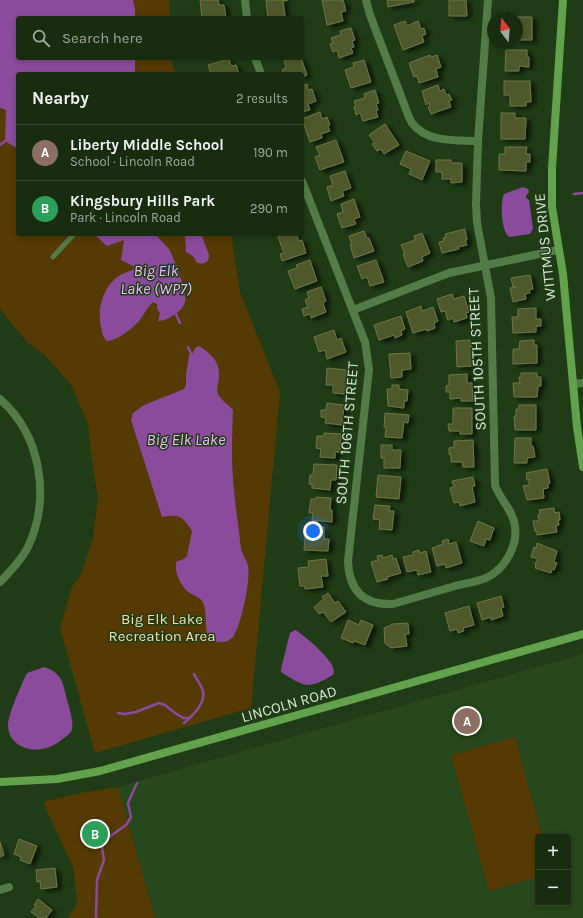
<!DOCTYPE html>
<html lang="en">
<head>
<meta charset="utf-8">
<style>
	body { margin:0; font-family:Karla,sans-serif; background:#213519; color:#f1f3f6 }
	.controls { position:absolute; right:12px; bottom:12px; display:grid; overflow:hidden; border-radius:4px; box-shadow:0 2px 6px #0003 }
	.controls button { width:36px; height:36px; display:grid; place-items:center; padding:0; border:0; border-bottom:1px solid #364930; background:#182d10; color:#f1f3f6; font:20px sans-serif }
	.compass { position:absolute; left:487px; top:12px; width:36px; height:36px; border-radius:50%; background:#182d10; box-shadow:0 2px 6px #0003; rotate:344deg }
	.you { position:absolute; left:313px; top:531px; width:14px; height:14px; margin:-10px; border:3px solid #fff; border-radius:50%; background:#1a73e8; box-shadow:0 0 0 6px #1a73e833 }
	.badge { display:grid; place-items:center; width:26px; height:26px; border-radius:50%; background:#de98f2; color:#fff; font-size:13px; font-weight:700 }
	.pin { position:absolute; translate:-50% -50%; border:2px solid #fff; box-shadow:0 1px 4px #0006 }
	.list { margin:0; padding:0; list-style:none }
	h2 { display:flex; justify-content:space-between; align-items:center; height:52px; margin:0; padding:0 16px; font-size:17px }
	h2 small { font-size:13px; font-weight:400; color:#9fa89f }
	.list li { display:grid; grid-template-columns:26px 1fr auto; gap:12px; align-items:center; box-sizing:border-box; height:56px; padding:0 16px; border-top:1px solid #364930 }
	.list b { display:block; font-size:15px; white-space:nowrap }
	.list p { margin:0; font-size:13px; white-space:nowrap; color:#9fa89f }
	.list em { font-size:13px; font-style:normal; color:#9fa89f }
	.icon { flex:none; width:22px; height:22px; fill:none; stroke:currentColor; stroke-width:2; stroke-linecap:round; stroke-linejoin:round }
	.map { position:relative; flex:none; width:583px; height:918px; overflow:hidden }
	.search { position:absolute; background:#182d10; box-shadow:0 2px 6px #0003; left:16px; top:16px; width:288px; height:44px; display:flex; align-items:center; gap:10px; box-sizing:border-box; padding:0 14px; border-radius:4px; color:#9fa89f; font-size:15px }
	.panel { position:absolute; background:#182d10; box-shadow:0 2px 6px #0003; left:16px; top:72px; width:288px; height:164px; border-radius:4px }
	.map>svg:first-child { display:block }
	.built { fill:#27471c; fill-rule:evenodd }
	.green { fill:#563a03 }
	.water { fill:#8a4b9c }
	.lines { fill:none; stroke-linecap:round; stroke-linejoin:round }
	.stream { stroke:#8a4b9c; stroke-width:2.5 }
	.building { fill:#4f5829; stroke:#6d7747; filter:url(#shadow) }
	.lane { stroke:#537b47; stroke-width:5 }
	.street { stroke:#537b47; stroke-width:8 }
	.secondary { stroke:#63a24d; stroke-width:8 }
	.labels { text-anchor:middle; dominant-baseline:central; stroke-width:3; stroke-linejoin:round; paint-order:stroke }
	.street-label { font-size:15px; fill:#d6e7d0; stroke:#203c16 }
	.park-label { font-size:15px; fill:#fbddb0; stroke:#203c16 }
	.water-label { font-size:16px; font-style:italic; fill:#edbcfb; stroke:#203c16 }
</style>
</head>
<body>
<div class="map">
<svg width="583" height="918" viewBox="0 0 583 918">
	<defs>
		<filter id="shadow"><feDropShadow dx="4.5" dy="2.5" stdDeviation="2" flood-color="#0009"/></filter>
	</defs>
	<rect width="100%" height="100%" fill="#203c16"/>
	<path class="built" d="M583,654V918H155L118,787ZM538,837H568V903H538Z"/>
	<path class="green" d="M0,0H169L170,18H18V58H170L176,74H18V234H231L240,292L280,392L251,708L95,753L60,628L72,587L81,575L93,539L98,497L92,463L88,424L72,386L46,356L28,343L0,309Z
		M515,737L542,837H538V877L489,891L451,755Z
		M118,787L155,918H68L77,904L73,867L43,802L80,793Z"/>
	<path class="water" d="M0,0H133L135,9V18H18V58H135V74H18V149L5,141L6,110L0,108Z
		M523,187L528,189L529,192L526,196V198L529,200L533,229L530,234L509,237C501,231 500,203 504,194Z
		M94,234H156C160,241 166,244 170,251C175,261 187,291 185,302C183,308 180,311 175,314C169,318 165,321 158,321L160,313L157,309V304L153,302C147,307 144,315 139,321C133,328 117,341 107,341C103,337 102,333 101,327C97,310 102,290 116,278C121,274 127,272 133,270L135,267L121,260L124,240L107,246Z
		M185,234H201L209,255C209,262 204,265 197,263L193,256L186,252Z
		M199,346C210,353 220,361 219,376C219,383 216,387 218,394C221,400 229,405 233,410C232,437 231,463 234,489C235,503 237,517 239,531C240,538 240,546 242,552C244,557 247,562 248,566C251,579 241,627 233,637C230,640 226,642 222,642C197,642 211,614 202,601C199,596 191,595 187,591C180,584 173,570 177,561L182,560L187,556L192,531C182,516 180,514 162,517L131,420L133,413L144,405L184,389L186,385V375L189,355L193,353L195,348Z
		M295,630L297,631C307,638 334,660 334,672L333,675C307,690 305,687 281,672V669L290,633Z
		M44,667C60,672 63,681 66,696C68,704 74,721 72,729C71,733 67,736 64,738C58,743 50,748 42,749C26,752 8,743 8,725C8,715 22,683 27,673Z"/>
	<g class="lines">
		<path class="stream" d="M0,145L5,141
			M574,194L583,193
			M175,312L180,323
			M188,347L192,355
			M118,713L125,714L136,712L159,703L165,705L175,713L183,718H190
			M184,723C193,715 208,702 202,688C200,683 196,679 194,674
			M96,918L97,880L104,860L102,847L105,840L126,825L131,817L128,803L137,783"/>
	</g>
	<path class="building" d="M200,0H218L219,5H224L226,18H202Z
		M266,0H288L283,1L285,16L268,18Z
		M322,0H343L346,11L341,12L343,21L327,25Z
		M387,0H414V2L388,7Z
		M449,0H466L467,16H449Z
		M514,17H532V40H517V18Z
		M405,21L407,26L418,21L421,29L424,28L426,34L422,36L424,42L403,50L394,25Z
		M351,28L355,40L352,41L354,47L351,48L353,53L339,58L337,50L333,52L330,44L333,43L331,38L341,35L340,31Z
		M506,50H527V57H529V67L519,66V71H505Z
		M430,55L431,57L437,55L441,67L436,69L438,77L419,83L417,76L414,77L409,63Z
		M289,58H301L307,75L302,77V74H284L282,70L286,68L284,60Z
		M229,59L231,66L236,65L239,74H211L208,65Z
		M364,60L371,82L351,88L345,70L354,67L353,63Z
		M504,81H530L531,102H526V106H510V95H504Z
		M307,84L308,90L312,89L316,101L308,104L310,110L302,112V86Z
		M438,85L440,91L444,89L446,95L449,94L452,100L449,101L451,107L431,114L428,107L430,106L429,103L426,105L422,91Z
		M375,90L379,103L376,104L378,110L376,111L378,117L363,121L360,113L356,115L354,107L356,106L354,101L365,98L364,94Z
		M320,112L322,119L327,117L330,125L328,126L330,131L321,134L322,138L310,142L302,119Z
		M501,113H515V118H526L525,139H501Z
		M385,124L399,145L384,154L381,149L377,151L372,144L375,143L369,135Z
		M336,140L344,162L320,170L315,157L320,155L316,147Z
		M505,147H527L526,154H530V162H526V171L499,170V154H505Z
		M406,151L430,161L422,180L409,174L411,169L400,164Z
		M436,160H451V163H462V182L451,183V179H442V172H436Z
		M345,171L351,188L342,191L344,196L331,201L327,187L333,185L330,176Z
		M354,199L360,217L354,219L356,224L342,228L337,214L343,212L341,204Z
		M465,229L467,240H465L467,245L458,247L459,249L442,253L439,242L444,241L443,238L446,237L445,234Z
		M364,231L367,238H369L374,251L354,258L350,245H352L349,236Z
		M422,233L430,253L422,257L423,261L408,267L403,254H405L401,245L415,240L414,236Z
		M287,234H296L299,241L302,240L306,253L282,261L280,254L284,253L278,237Z
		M310,260L317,281L295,289L288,271L297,268L296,265Z
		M376,260L384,282L370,286L367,277L362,279L357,266Z
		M530,275L533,289L529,290L530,293L525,294L526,299L513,302L510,288L516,287H513L511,278Z
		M321,287L326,301L323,303L326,312L311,318L310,314L304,316L302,309L308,307L305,300L309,298L307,292Z
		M452,294L454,299L464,296L469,312L466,313L467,318L454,322L453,318L448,320L445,311L441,312L437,299Z
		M421,306L422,311L433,307L438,321L434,323L435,328L427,331V329L413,333L406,312Z
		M536,308V319H541V326H536V332L513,333L512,317H518V309Z
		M401,316L405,329L401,331L402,335L395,338L394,335L379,340L374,325Z
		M334,330L337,340L341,338L346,352L327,359L325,350L319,352L314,337Z
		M470,340V346H472L473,366L457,367L456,341Z
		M534,340V345H537V363L513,364V349H519L520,341Z
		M410,353L411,369L402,370V377L391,378L389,354Z
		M327,368L348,370L346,394L333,393V385H326Z
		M521,373H537V377H541V386H538L537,397H514L513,383H520L519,377H521Z
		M467,374V383H472L473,401H461V398L450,399V392H446V386L449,385V375Z
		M392,385H399V389L408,390L407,401H404V408L388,406L387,389H392Z
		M327,403L344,405L342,425L325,423L326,418L321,417V410H326Z
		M519,405H536V430H515L514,416H516V409H519Z
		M453,408H472V434H460V431H449L448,424H453Z
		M385,413L409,415L408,423L404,422L402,438L385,437L386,427H384Z
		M324,433L341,434L340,452H335V458L320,457L321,449L316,448L317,436H324Z
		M515,438H531V446H533L535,457L527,458V463H514Z
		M473,440L474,467H463L462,462H451V454L449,455V448L454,447V441Z
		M381,445H392V450H401L400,468H384V458H381Z
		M314,464L337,465L336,480H331L330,490L312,488V484H309L310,475H313Z
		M547,469L550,483L548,484V488L543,489L544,498L527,500L523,486L529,485V479L527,480L526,473Z
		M378,475L401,477L399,499L376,497Z
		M473,477L475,486H472L475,502L460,506L459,502L454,503L450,488L454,487L452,481Z
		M316,497L331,498L330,510H332V522L312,520L313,513H309L311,499H316Z
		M375,505L390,506L389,511H394L392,530L379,529L380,520L373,519Z
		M554,508L555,513L559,512L560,520H558L559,525L556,526L557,532L537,535V532L535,531L533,521H539L538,515L540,514L539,510Z
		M478,521L494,528L490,540L486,539L484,546L470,541Z
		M309,527H324V539H329L328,551L304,550L305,536H308Z
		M448,539L449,544L456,542L462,563L446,568L445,564L437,566L432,548L443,544L442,541Z
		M537,543L557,551L554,562L557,563L554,570L552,569L551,573L535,568L536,565L535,564L538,559L531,557L534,547L536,548Z
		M419,550L420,553L426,551L431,572L418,575L417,570L407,572L403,557L413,555V552Z
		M382,555L383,558L392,555L393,559L396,558L401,573L387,577L388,579L377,582L371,562L378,560L377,556Z
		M326,559L328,576H321L323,587L305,589V586H300L298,568L309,567L308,561Z
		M328,593L335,603L338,601L346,612L331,622L323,612L319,614L314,607L324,599L322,597Z
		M501,596L504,607L501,608L503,616L491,620V617L482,620L477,603Z
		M469,606L474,625L463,628L464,631L458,633L457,629L450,631L445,613Z
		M348,620L359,625L361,620L373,625L365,645L354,641L353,643L341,638Z
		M408,623L409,634H405L407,646L391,648L385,643L384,628L393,624Z
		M19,839L37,846L30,864L20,860L21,857L14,854Z
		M0,842L4,855L0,857Z
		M55,868L57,887L41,889L40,881L37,882L36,870Z
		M38,899L52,910L46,918H39L31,912L36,906L34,905Z"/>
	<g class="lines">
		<path class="lane" d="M53,257L74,234"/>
		<path class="street" d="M245,0L247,18
			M366,0L370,15L407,112C408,115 410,120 412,123C427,143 456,140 478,141
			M255,58L261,74
			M302,181L365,342L369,369L348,561C349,590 363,605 393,604C414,598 434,592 455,586C466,583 478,582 488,577C505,568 518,546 515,526C513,510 500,500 495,485L491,298L477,223L476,204L478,141L488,0
			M353,310L449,273L558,250
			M574,384L583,383
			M0,399C42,436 51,500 27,549C20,561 10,572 0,582
			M0,890L9,887"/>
		<path class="secondary" d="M563,0L552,168V207L563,274L577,427L583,467
			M0,782L57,779L100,771L583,634"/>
	</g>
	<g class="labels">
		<g class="street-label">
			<text transform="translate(545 247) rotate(-96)">WITTMUS DRIVE</text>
			<text transform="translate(477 359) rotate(-93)">SOUTH 105TH STREET</text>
			<text transform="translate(347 433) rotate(-85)">SOUTH 106TH STREET</text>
			<text transform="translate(289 704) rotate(-16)">LINCOLN ROAD</text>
		</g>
		<g class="park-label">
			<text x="162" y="619">Big Elk Lake<tspan x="162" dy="17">Recreation Area</tspan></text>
		</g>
		<g class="water-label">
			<text x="156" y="270">Big Elk<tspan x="156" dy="18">Lake (WP7)</tspan></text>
			<text x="186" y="439">Big Elk Lake</text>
		</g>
	</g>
</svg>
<div class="controls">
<button>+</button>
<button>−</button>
</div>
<svg class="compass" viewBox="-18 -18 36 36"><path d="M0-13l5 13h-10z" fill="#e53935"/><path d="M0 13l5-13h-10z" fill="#9fa89f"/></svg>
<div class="you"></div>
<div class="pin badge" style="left:467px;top:721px;background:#8d6e63">A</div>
<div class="pin badge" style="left:95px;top:834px;background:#2e9e5b">B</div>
<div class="search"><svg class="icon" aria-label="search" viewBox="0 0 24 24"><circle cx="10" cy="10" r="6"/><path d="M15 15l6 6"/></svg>Search here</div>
<section class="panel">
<h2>Nearby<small>2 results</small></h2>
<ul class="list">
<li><span class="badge" style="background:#8d6e63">A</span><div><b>Liberty Middle School</b><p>School · Lincoln Road</p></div><em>190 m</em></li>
<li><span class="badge" style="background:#2e9e5b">B</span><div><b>Kingsbury Hills Park</b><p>Park · Lincoln Road</p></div><em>290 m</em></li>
</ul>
</section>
</div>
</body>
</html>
